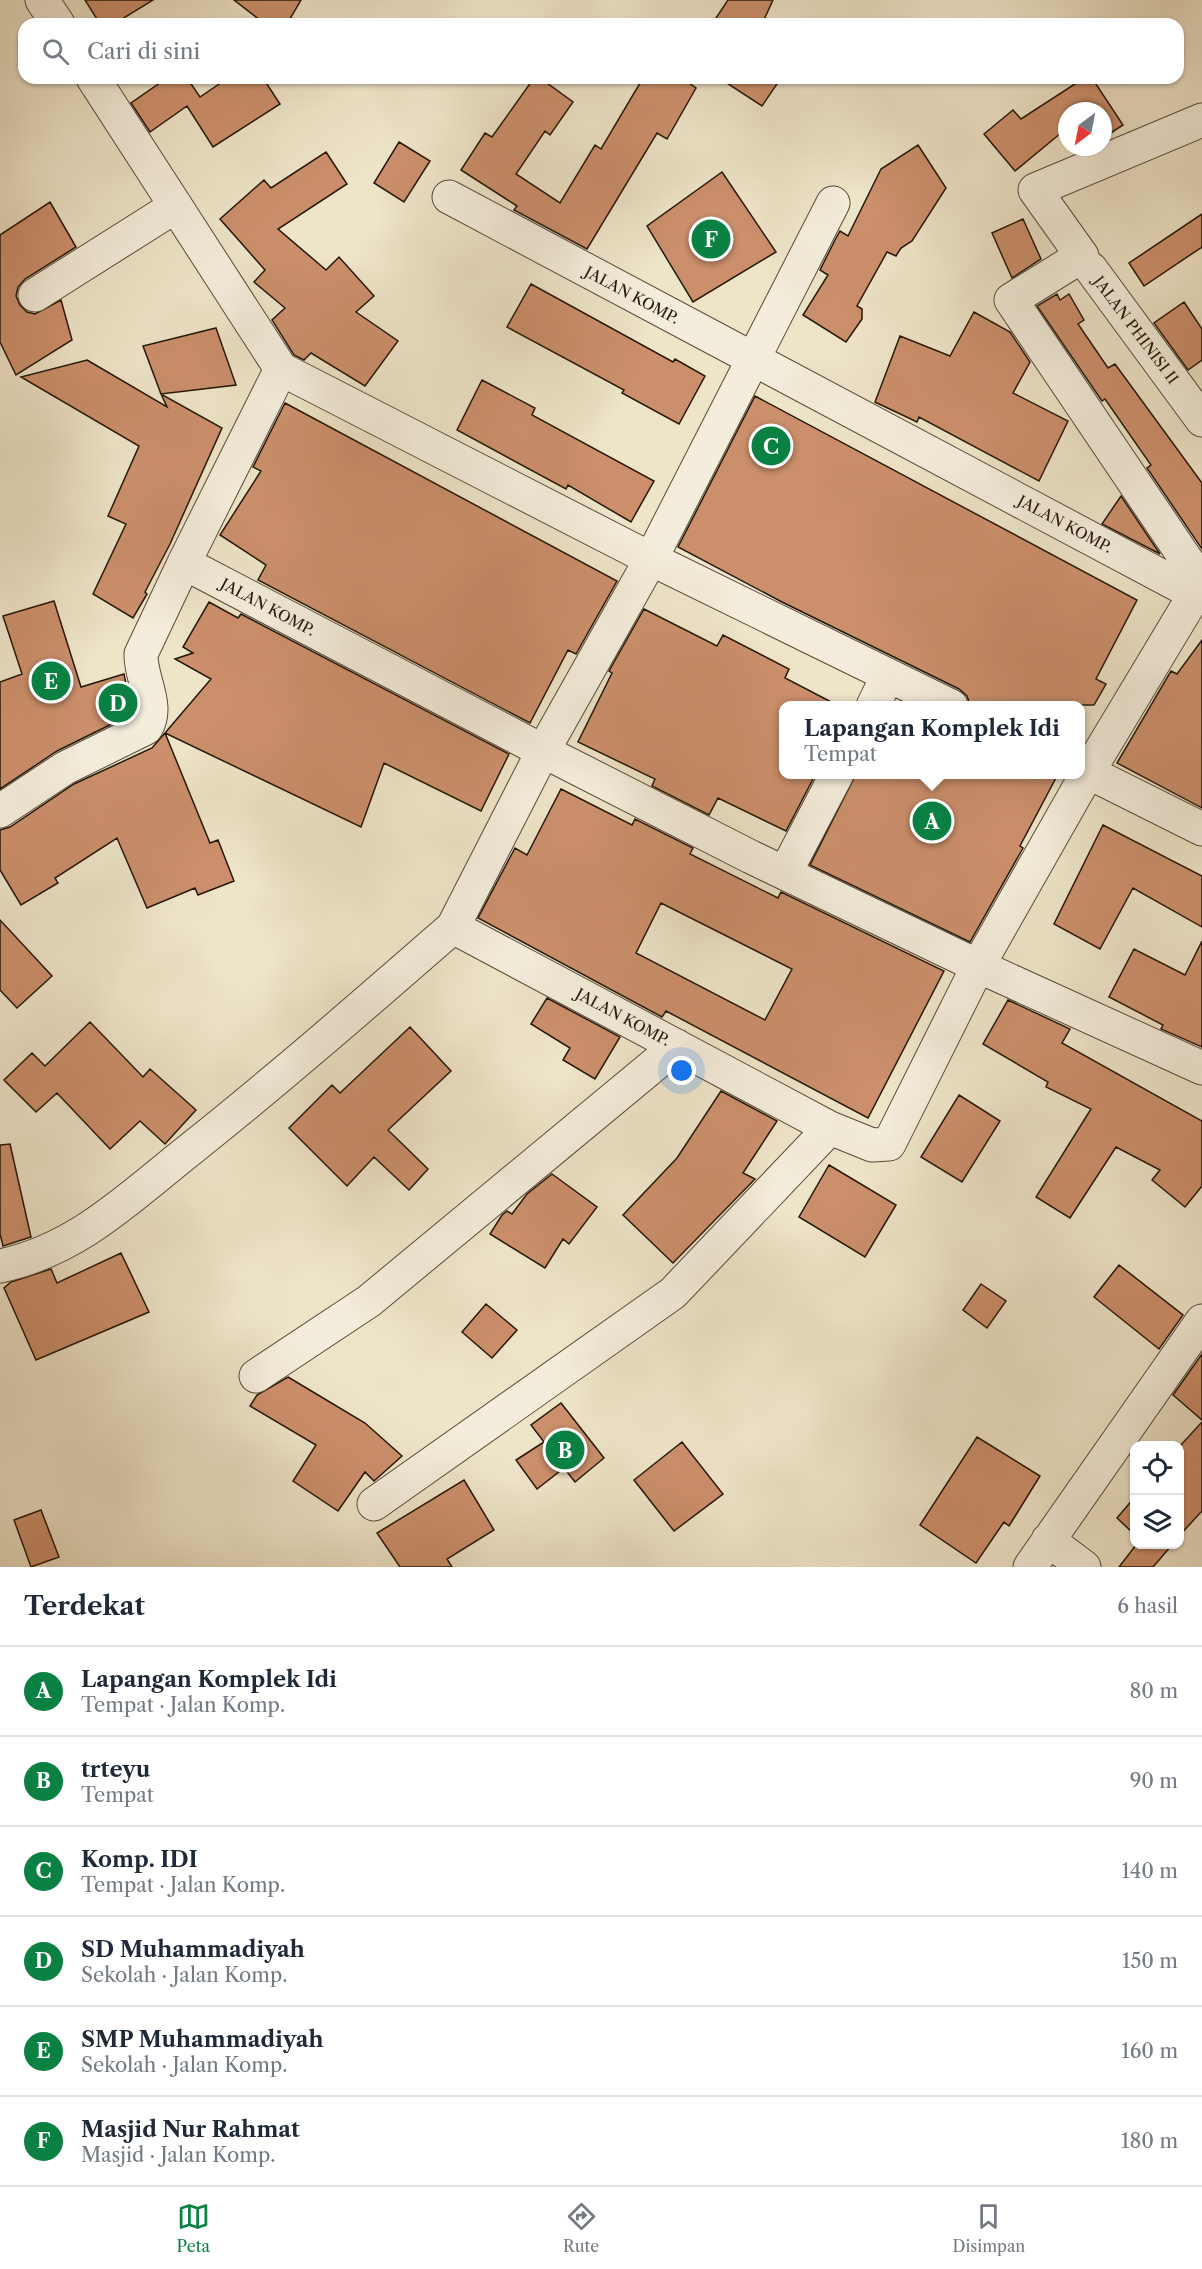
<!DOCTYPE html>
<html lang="id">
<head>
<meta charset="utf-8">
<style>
	body { margin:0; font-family:"Libre Caslon Text",serif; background:#f6f6f7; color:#1f2937 }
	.controls { position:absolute; right:18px; bottom:18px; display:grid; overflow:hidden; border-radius:12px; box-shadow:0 2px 4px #0004 }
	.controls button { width:54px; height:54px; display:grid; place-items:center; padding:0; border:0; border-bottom:2px solid #e0e1e3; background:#fff; color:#1f2937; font:30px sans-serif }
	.compass { position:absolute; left:1058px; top:102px; width:54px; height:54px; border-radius:50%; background:#fff; box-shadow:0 2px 4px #0004; rotate:212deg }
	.you { position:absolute; left:682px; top:1071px; width:21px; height:21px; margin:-15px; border:4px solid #fff; border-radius:50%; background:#1a73e8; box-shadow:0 0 0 9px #1a73e833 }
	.badge { display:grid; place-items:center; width:39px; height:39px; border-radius:50%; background:#0b8043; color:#fff; font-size:20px; font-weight:700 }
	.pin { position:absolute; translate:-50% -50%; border:3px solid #fff; box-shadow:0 2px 6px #0006 }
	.popup { position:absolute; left:779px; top:701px; width:306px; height:78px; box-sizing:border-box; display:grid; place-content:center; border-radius:12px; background:#fff; filter:drop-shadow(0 2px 4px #0005); font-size:20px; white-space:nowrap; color:#747a83 }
	.popup b { font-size:22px; color:#1f2937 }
	.popup::after { content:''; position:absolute; left:50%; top:100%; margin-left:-12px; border:12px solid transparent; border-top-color:#fff }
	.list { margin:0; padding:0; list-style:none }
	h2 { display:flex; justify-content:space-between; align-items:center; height:78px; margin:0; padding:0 24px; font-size:26px }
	h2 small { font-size:20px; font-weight:400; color:#747a83 }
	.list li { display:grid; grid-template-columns:39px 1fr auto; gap:18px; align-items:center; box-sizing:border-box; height:90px; padding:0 24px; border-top:2px solid #e0e1e3 }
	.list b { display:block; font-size:22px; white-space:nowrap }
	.list p { margin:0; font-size:20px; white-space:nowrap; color:#747a83 }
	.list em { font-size:20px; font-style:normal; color:#747a83 }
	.icon { flex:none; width:33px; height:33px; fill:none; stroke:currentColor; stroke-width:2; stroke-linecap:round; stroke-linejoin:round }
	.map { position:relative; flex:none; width:1202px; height:1567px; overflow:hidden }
	.search { position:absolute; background:#fff; box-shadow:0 2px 4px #0004; left:18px; right:18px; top:18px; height:66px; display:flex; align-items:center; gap:15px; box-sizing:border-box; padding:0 21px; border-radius:18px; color:#747a83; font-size:22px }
	.sheet { height:618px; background:#fff }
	nav { display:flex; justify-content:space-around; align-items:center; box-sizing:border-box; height:84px; border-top:2px solid #e0e1e3; background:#fff; font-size:16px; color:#747a83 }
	nav a { display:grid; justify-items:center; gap:3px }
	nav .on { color:#0b8043 }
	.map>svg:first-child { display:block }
	.building { fill:#cb8f6b; stroke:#251708; stroke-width:1.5; fill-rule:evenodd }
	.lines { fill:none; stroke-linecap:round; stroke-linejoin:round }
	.street-casing { stroke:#574a38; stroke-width:35 }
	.street { stroke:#f4eddb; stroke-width:33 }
	.labels { text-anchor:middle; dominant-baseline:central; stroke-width:4.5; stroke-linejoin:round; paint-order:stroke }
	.street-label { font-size:15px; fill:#251708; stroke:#f4eddb }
</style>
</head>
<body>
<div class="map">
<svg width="1202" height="1567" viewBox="0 0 1202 1567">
	<rect width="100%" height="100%" fill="#eee4c8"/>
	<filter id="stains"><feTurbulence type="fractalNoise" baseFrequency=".00333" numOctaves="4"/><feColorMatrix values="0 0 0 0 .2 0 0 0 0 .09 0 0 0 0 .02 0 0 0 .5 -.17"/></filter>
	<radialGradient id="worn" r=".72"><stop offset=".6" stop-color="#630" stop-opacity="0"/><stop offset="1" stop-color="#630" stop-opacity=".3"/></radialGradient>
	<path class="building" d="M85,0H153L114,24H100Z
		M234,0H301L287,24H265Z
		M728,0H773L762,24H712Z
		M167,78H187L200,97L228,78H263L280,104L213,147L187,106L150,132L131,103Z
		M534,78H540L573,102L550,135L545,131L516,174L560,203L595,145L601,149L643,78H682L696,88L667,139L657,133L587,249L514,210L517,206L461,170L485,133L492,137Z
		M719,78H781L762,106Z
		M1084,78H1092L1123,125L1103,138V111H1067V128L1015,171L984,134L1013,110L1021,119Z
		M399,142L430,161L404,202L374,183Z
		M918,145L946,188L912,241L901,248L896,256L887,252L857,306L862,309V319L846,342L803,315L828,275L820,270L835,240L840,231L848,236L881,169Z
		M326,152L347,184L278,229L326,270L339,257L374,296L356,312L398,341L365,386L311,353L304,360L294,355L272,320L285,308L254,282L265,270L220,219L264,180L271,188Z
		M722,172L776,252L693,302L647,226Z
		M50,202L76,247L25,279L18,287L16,296L20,305L27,312L35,314L61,300L72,340L16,375L0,342V235Z
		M1202,214V247L1144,286L1129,263Z
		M1023,219L1041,259L1012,278L992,233Z
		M531,284L673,362L675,359L705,376L679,424L622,393L624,390L507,327Z
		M1057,294L1060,300L1069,294L1084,320L1078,324L1108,368L1115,364L1202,483V549L1147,468L1151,465L1105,399L1102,401L1037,306Z
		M1184,302L1202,329V360L1188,370L1154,323Z
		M974,312L1010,332L1030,362L1013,393L1068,421L1039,481L919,417L917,422L875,402L900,336L950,356Z
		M216,328L236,385L161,394L143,346Z
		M87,360L167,407L161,394L222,428L170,544L145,592L147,594L133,618L93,594L126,524L108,516L139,446L21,377Z
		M482,380L535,408L532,415L654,481L631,522L568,485L566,489L457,430Z
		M755,396L1137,600L1096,679L1106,684L1094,705H970L967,696L959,689L782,602L678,547Z
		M285,403L617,581L576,654L568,650L530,723L258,580L266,565L220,535L261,471L253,467Z
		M1121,496L1160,554L1102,524Z
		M54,601L81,687L124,674L132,714L57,751L0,789V682L22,674L3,616Z
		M209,602L238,618L241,614L509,754L481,811L384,763L361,827L165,733L211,679L175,659L193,653L183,647Z
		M644,609L717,646L723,635L789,669L785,678L837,705H783V774H804L813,779L786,831L718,798L709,815L652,786L655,779L578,742L612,673L609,671Z
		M1202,640V808L1117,763L1171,671L1177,674Z
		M165,733L210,843L218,840L234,881L198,895L195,888L147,908L117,838L55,878L58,883L21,905L0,870V830L10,827L74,784L152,748Z
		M856,774H1058L1020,846L1023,848L970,942L810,865Z
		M561,789L632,825L635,819L693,848L690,854L778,898L781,892L944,971L868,1118L666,1011L662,1017L478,918L515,848L527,855ZM661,903L792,969L765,1020L636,953Z
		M1103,825L1202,876V927L1133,888L1100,949L1054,924Z
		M0,920L52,976L17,1008L0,990Z
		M1202,941V1047L1161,1029L1163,1025L1109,997L1134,949L1185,975Z
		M547,998L620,1037L595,1079L563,1060L570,1048L531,1024Z
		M1008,1000L1070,1029L1062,1043L1202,1121V1186L1185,1207L1152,1180L1160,1170L1116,1147L1070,1218L1036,1197L1091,1109L1046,1087L1048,1082L983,1044Z
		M90,1022L143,1077L150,1069L196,1110L165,1144L140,1121L110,1149L57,1093L36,1112L4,1080L32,1053L45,1066Z
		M410,1027L451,1071L388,1130L428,1169L409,1190L374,1157L347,1186L289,1128L332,1085L340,1093Z
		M721,1091L777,1121L743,1173L755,1179L673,1263L623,1215L677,1158Z
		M959,1095L1000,1121L962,1182L921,1157Z
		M10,1144L31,1237L3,1246L0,1234V1145Z
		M829,1165L896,1205L865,1257L799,1217Z
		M552,1174L597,1207L569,1244L563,1239L545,1268L490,1234L502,1215L507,1211L512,1214L527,1194Z
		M121,1253L149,1312L36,1360L4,1288L11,1282L51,1269L57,1283Z
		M1119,1265L1183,1315L1159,1349L1094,1297Z
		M981,1284L1006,1301L987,1328L963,1310Z
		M486,1304L517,1330L492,1358L462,1332Z
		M1202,1354V1420L1173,1395Z
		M288,1377L365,1423L402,1456L374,1481L365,1472L338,1511L293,1481L316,1445L250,1406L257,1395Z
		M561,1403L604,1458L575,1482L564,1468L537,1489L516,1460L544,1442L531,1425Z
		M1202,1422V1511L1179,1536V1447Z
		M977,1437L1040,1476L1009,1526L1004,1522L976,1563L920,1525Z
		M682,1442L723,1494L674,1531L634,1480Z
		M464,1480L494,1530L447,1559L452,1567H400L377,1533Z
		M1134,1498V1534L1117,1518Z
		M41,1510L59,1557L31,1567L14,1520Z
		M1136,1545H1172L1153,1567H1119Z"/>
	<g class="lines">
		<defs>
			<path id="street" d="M42,0L58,24
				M93,78L281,369L651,559L543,751L453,927L830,1128L872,1145L889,1144L978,966L1088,772L1195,594L449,197
				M1202,120L1035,190L1082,256L1011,300L1202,583
				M833,203L651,559L951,706
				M1091,269L1202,420
				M35,295L176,206
				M281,369L184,563L543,751L751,857L978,966L1202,1068
				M873,706L888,675
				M1080,768L1202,829
				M0,811L65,768L146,728C160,706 140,678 141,654L184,563
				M785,873L837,774
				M0,1266C78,1250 131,1196 192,1148C281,1077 367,1002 453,927
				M256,1376L369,1301L677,1046
				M374,1504L673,1293L830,1128
				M1048,1540L1084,1567
				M1030,1567L1202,1321"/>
		</defs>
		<use href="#street" class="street-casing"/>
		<use href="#street" class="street"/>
	</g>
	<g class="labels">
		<g class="street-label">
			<text transform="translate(632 295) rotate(28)">JALAN KOMP.</text>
			<text transform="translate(1136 330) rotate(53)">JALAN PHINISI II</text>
			<text transform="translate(1065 524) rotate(28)">JALAN KOMP.</text>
			<text transform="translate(268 607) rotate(28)">JALAN KOMP.</text>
			<text transform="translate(623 1017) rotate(28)">JALAN KOMP.</text>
		</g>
	</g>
	<rect width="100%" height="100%" filter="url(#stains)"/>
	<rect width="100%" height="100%" fill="url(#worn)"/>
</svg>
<div class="controls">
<button><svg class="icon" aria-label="locate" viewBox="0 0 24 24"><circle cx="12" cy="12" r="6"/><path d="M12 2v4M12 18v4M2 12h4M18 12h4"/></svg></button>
<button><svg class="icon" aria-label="layers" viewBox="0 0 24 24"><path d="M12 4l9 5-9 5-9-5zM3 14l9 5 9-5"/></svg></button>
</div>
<svg class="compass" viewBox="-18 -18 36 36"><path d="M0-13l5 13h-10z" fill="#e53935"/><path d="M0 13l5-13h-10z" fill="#747a83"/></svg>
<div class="you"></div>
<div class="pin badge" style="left:932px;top:821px">A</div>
<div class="popup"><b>Lapangan Komplek Idi</b>Tempat</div>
<div class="pin badge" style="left:565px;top:1450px">B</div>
<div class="pin badge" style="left:771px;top:446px">C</div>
<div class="pin badge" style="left:118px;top:703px">D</div>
<div class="pin badge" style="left:51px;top:681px">E</div>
<div class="pin badge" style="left:711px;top:239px">F</div>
<div class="search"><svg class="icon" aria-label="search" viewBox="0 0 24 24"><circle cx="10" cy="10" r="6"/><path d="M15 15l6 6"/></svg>Cari di sini</div>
</div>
<section class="sheet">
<h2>Terdekat<small>6 hasil</small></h2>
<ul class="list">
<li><span class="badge">A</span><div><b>Lapangan Komplek Idi</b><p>Tempat · Jalan Komp.</p></div><em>80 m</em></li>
<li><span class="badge">B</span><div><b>trteyu</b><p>Tempat</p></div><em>90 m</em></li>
<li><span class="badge">C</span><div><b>Komp. IDI</b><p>Tempat · Jalan Komp.</p></div><em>140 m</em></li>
<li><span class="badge">D</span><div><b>SD Muhammadiyah</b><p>Sekolah · Jalan Komp.</p></div><em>150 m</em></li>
<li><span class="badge">E</span><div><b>SMP Muhammadiyah</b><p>Sekolah · Jalan Komp.</p></div><em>160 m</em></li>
<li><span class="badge">F</span><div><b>Masjid Nur Rahmat</b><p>Masjid · Jalan Komp.</p></div><em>180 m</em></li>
</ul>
</section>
<nav>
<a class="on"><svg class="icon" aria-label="map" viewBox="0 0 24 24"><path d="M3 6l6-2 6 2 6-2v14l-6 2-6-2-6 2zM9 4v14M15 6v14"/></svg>Peta</a>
<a><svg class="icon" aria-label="directions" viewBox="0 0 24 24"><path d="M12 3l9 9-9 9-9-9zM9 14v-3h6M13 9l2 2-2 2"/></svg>Rute</a>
<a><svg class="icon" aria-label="saved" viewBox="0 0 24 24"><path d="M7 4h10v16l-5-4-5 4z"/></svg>Disimpan</a>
</nav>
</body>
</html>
